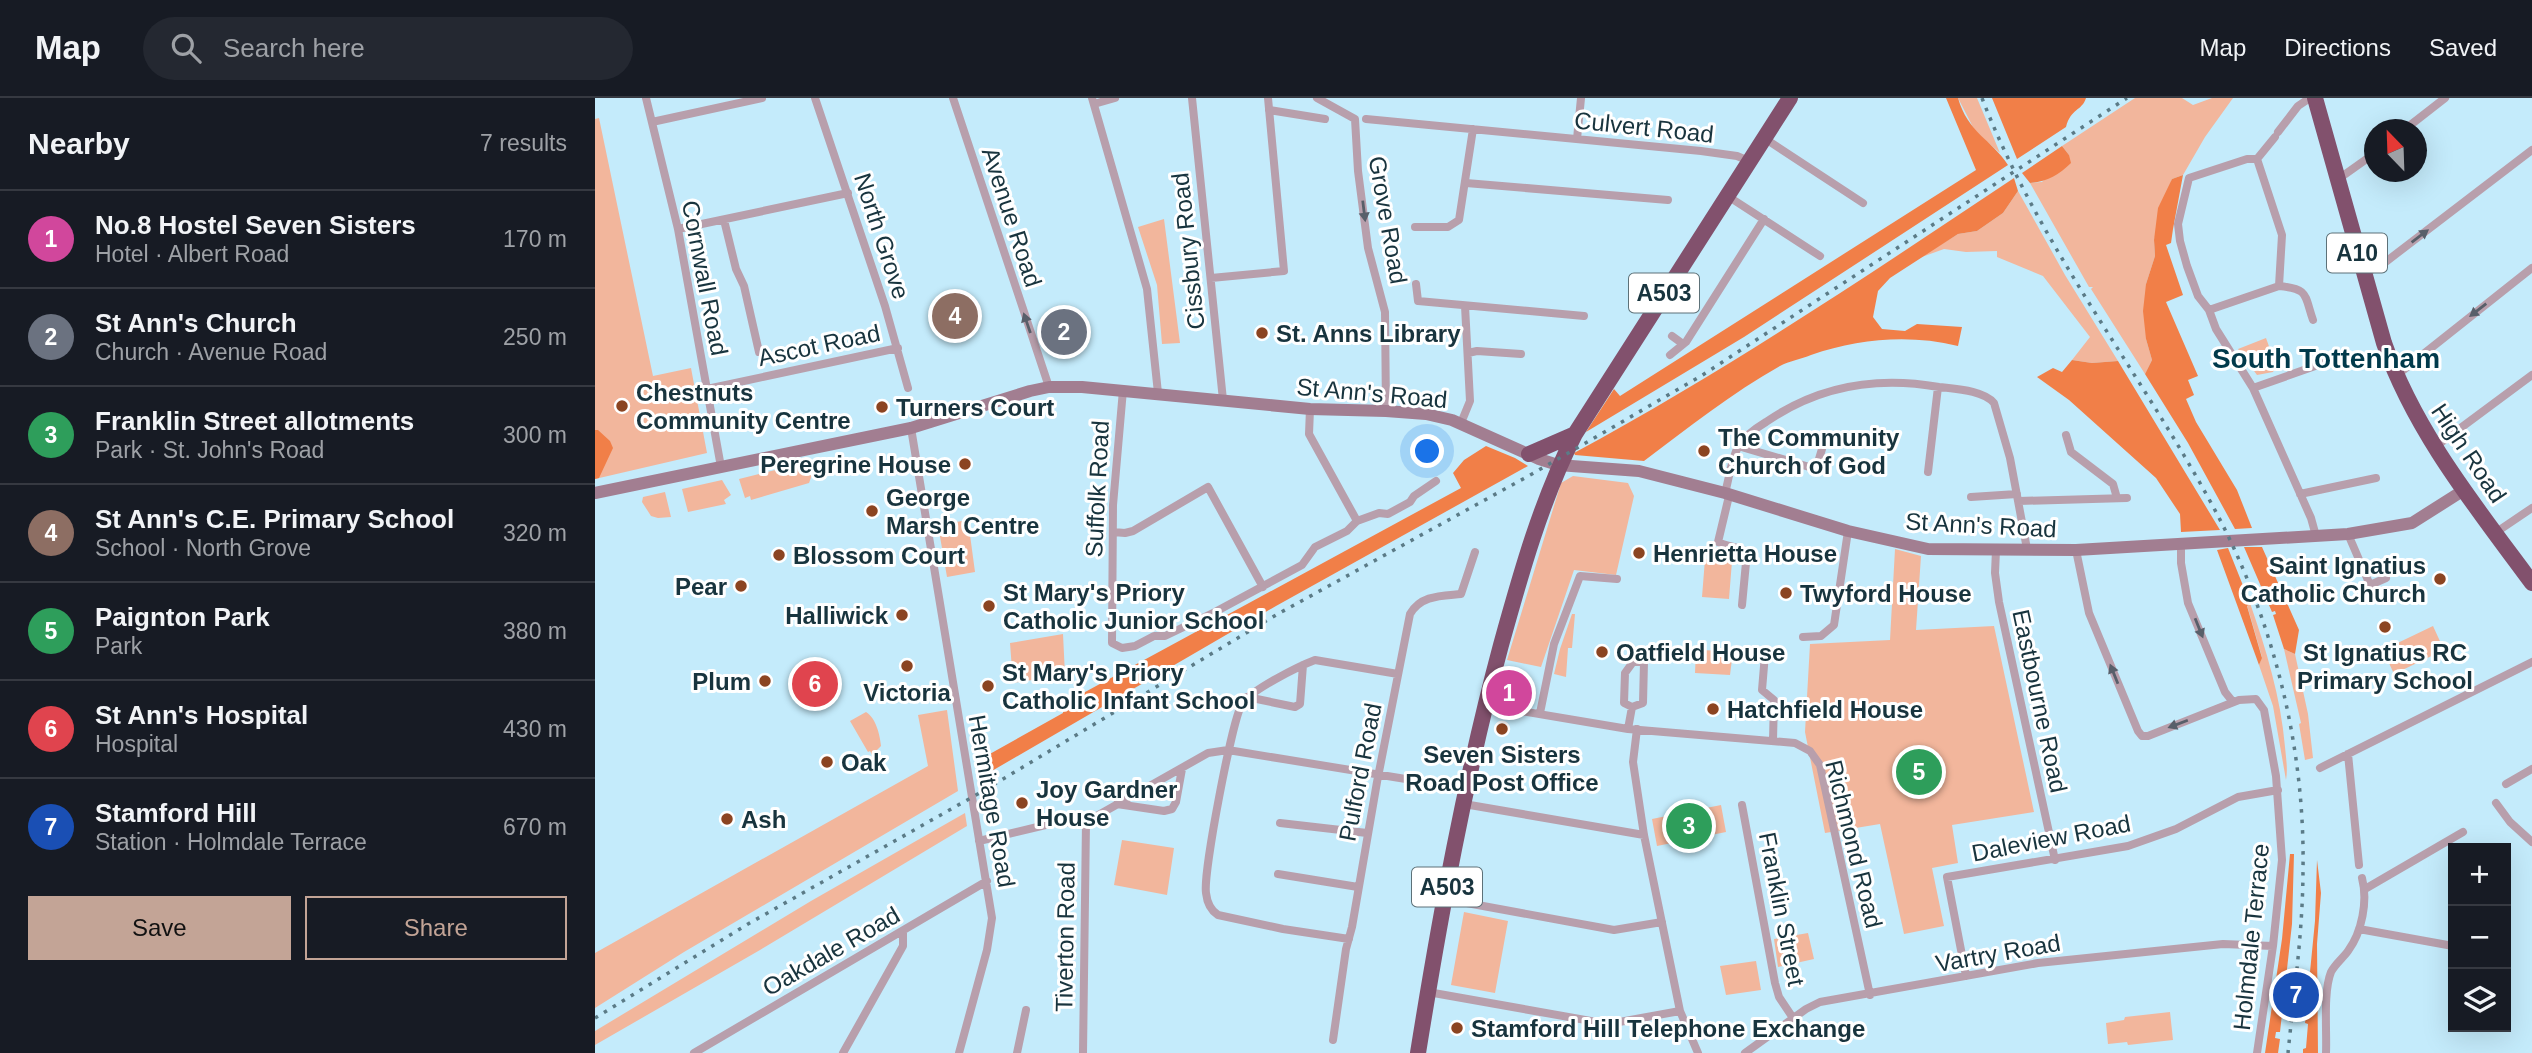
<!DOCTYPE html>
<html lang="en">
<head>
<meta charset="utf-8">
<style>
	body { margin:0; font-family:Helvetica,sans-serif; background:#242831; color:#f1f3f6 }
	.controls { position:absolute; right:21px; bottom:21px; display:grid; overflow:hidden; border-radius:0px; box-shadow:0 7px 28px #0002 }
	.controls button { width:63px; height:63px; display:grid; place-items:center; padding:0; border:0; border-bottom:2px solid #363941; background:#171b24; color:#f1f3f6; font:35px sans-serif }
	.compass { position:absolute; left:1769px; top:21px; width:63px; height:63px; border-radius:50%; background:#171b24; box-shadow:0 7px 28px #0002; rotate:337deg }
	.you { position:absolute; left:833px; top:354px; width:24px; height:24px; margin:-18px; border:5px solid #fff; border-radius:50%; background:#1a73e8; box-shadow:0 0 0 10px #1a73e833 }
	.badge { display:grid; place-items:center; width:46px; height:46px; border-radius:50%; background:#c3a496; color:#fff; font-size:23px; font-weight:700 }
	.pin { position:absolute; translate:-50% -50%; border:4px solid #fff; box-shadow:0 2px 7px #0006 }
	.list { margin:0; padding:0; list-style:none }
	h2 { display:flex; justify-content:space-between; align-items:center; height:91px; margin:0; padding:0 28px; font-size:30px }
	h2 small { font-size:23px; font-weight:400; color:#9ea1a6 }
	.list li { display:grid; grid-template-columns:46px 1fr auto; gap:21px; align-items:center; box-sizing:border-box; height:98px; padding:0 28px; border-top:2px solid #363941 }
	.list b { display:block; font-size:26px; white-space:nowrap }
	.list p { margin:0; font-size:23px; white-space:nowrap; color:#9ea1a6 }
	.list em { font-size:23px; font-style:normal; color:#9ea1a6 }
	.actions { display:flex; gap:14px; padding:21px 28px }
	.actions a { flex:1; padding:16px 0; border:2px solid #c3a496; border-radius:0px; text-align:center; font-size:24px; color:#c3a496 }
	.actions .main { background:#c3a496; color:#111 }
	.icon { flex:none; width:38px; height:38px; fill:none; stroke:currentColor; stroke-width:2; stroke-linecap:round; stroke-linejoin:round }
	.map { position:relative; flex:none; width:1937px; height:955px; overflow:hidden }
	header { display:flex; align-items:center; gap:42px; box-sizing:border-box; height:98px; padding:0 35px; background:#171b24; border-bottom:2px solid #363941 }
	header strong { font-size:33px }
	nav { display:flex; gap:38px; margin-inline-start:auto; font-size:24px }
	.search { width:490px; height:63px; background:#242831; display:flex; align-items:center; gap:18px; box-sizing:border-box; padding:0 24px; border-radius:38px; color:#9ea1a6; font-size:26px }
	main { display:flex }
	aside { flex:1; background:#171b24 }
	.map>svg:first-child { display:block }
	.green { fill:#f2b69c }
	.forest { fill:#f17f48 }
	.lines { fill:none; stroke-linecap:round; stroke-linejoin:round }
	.street { stroke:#b89fac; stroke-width:8 }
	.secondary { stroke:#a27e91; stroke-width:12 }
	.highway { stroke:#82516d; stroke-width:16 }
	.rail { stroke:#5b7b87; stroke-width:3.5; stroke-dasharray:3.5 7; stroke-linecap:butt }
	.oneway { fill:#585f6a }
	.poi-dot { fill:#8b4421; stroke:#fff; stroke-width:2.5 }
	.labels { text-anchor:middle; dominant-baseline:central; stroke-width:6; stroke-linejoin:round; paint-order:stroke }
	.shield { fill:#fff; stroke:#5d7178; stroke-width:2 }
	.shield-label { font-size:23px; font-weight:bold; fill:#18343e }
	.street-label { font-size:24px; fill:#18343e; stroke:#fff }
	.poi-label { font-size:24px; font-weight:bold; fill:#18343e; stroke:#fff; text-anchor:start }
	.quarter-label { font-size:28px; font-weight:bold; fill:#013a4b; stroke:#fff }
</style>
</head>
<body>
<header>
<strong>Map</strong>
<div class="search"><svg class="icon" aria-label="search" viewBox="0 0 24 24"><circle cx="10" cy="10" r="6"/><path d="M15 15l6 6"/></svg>Search here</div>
<nav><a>Map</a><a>Directions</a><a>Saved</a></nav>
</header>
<main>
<aside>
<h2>Nearby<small>7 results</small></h2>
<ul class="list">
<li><span class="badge" style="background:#d1479c">1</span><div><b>No.8 Hostel Seven Sisters</b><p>Hotel · Albert Road</p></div><em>170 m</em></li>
<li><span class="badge" style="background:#6b7280">2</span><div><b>St Ann's Church</b><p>Church · Avenue Road</p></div><em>250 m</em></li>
<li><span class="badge" style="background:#2e9e5b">3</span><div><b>Franklin Street allotments</b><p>Park · St. John's Road</p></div><em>300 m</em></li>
<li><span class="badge" style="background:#8d6e63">4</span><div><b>St Ann's C.E. Primary School</b><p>School · North Grove</p></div><em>320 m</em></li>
<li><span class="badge" style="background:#2e9e5b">5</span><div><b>Paignton Park</b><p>Park</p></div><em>380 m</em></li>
<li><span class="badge" style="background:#e0444e">6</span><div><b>St Ann's Hospital</b><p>Hospital</p></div><em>430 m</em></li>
<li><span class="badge" style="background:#1a4fb4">7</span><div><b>Stamford Hill</b><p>Station · Holmdale Terrace</p></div><em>670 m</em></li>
</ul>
<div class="actions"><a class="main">Save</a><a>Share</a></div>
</aside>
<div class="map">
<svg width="1937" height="955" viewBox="0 0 1937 955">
	<rect width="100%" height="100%" fill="#c4ebfb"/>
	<path class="green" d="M1363,0H1382L1405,55L1380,33Z
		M1540,0H1587L1598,7L1617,0H1638L1610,39L1588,77L1577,81L1559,142L1560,158L1551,186V241L1557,262L1550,276L1496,191L1498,189H1494L1435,85L1447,84L1474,57L1467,48Z
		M4,20L58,278L96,270L112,355L0,381V21Z
		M1423,93L1470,177L1523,263L1497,265L1477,262L1495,239L1448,178L1402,159V153L1371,154L1349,151L1324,160L1363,136L1382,133L1408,115Z
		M569,121L585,245L567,246L562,187L543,129Z
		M1671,240L1681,268L1678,274L1662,277L1643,251Z
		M213,364L217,377L214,385L156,402L155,398L150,400L144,381Z
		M978,378L1033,385L1039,398L1021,477L979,472L946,569L912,562L966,385Z
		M127,382L136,397L129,402L131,406L93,414L87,391Z
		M70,394L76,419L63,420L56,418L47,404L48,399Z
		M373,422L380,474L352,479L343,427Z
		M1300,451L1326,458L1321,532L1399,528L1439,714L1357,727L1363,765L1337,770L1349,828L1309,836L1285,726L1230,735L1210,634L1215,546L1295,542Z
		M1110,461L1137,463L1134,501L1107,499Z
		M1655,505C1671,551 1686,600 1690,649C1691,660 1693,671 1691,682L1678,608L1664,567L1667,559L1652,507Z
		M977,516H980L977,550H973L971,579L959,576L965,551Z
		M1838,528L1849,552L1799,576L1788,552Z
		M468,536L470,577L418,585L415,545Z
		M1689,551L1700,556L1713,616L1718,660L1710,662L1704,626L1706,625Z
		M1101,552L1138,553L1135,577L1100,575Z
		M352,612L363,693L89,854L0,910V855L333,668L323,617Z
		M271,614C281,620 285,637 286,648L277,657L275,653L273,654L255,623Z
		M1126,707L1131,734L1062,748L1057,721Z
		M370,715L372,728L165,852L0,947V933L216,803Z
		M527,742L579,750L572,797L519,787Z
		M869,814L913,823L900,895L856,887Z
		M1213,835L1219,861L1183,869L1179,841Z
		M1161,863L1166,892L1131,897L1125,868Z
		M1575,914L1578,942L1533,947L1532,944L1513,946L1511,925L1529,922L1530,919Z"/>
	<path class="forest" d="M1351,0H1363C1373,35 1396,41 1413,67L1149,239L991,334L1019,291L1025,298L1381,72Z
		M1397,0H1491C1487,13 1476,10 1471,29L1422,61Z
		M1467,48L1474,57L1476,65C1464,77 1451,84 1435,85L1427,75Z
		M1588,77L1578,131L1576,145L1571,147L1588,197L1571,204L1603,278L1593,282L1599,297L1591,301L1601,324L1642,392L1657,430L1640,431L1593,345L1550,276L1557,262L1551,241L1548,213L1551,186L1560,158L1559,142L1563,110L1577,81Z
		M1419,80L1423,93L1408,115L1382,133L1363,136L1295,180L1283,193L1278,219L1287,231L1310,233L1322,226L1367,229L1363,248C1313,236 1264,241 1216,257C1206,261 1194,263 1185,268C1137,295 1093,330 1049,363L980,357L979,355C1131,273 1275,176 1419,80Z
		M1477,262L1497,265L1523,263L1625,432L1586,434L1585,416L1561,380L1474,302L1442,279L1458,270L1467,274Z
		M0,332H3L15,343L18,350L4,380L0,381Z
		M891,348L920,360L933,368L681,508L383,681L384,662L468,615V606L866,390L858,375L869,362Z
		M1649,449H1667L1704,532L1700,556L1689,551L1678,517L1681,516L1680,513L1677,514Z
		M1633,450L1655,505L1652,508L1667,560L1664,567L1622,452Z
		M1695,756H1699L1697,826L1685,934H1681L1680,940L1685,941L1683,955H1670L1687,841Z
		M1722,762L1726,795L1722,846L1723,955H1708V951L1711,950L1713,926L1710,925L1720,823Z"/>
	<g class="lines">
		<path class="street" d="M51,0L83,131L126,369
			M220,0L290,208L313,290
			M358,0L454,289
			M497,0L552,191L563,295
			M597,0L628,302
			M722,0L760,21L763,73L773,150L790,214L791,313
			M499,6L520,0
			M674,12L730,21
			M771,21L1106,53L1142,58L1154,63
			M57,24L167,0
			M1809,32L1850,0
			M1683,34L1703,8L1715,0
			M1680,39L1662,61H1652L1594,80L1583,126L1585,143L1592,168L1603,198L1614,212L1621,231L1658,290L1716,420L1721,438
			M1169,40L1268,105
			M982,41L986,0
			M1742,82L1780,55
			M871,85L1073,102
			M1131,97L1225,158
			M129,122L141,171L149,188L164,254
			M820,129H853L864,122L878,31
			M83,131L253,95
			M1768,175L1784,169L1937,52
			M616,180L689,173L673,0
			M821,186L823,203L989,218
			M1684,188C1714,191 1709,196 1718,222
			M1614,212L1684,188L1687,137L1662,61
			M1077,238L1088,246
			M873,255L882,253L926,256
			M1075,257L1091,244L1169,121
			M1802,277L1937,170
			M1658,290L1743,260
			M112,291L303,250
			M528,292L518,407L517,545L527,550L540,548L559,538H570L620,514L707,467L720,449L752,433L762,423L784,415L793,416L815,404L819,398L841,383
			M715,311L714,336L762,423
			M866,325L875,303L870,208
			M316,330L397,820L392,852L364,955
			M1471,337L1476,354L1518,386L1522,400
			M1143,348L1221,371L1227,351
			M1840,349L1937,277
			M1333,374L1343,289
			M1130,395C1134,381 1136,362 1143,349C1149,338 1161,330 1171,324C1223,288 1282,278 1344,289C1360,291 1388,292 1399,305L1415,360L1432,451
			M1705,396L1781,380
			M1134,398L1123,444C1132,449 1142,448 1152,454L1147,507
			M1376,399L1422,396
			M1424,403L1532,400
			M518,434L530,435L538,433L613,389L668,489
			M1900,435L1937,410
			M1753,436L1775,487L1791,480
			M1586,445V465L1593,505L1630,594L1638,604
			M1401,452L1400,475L1404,504L1460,762
			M1481,452L1494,515L1543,633L1547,638H1553L1644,602L1661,601L1669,612L1681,678L1687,762L1678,848L1662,955
			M1208,539L1226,538L1239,527L1253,433
			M1170,556L1167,592L1179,602L1178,642
			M652,599L700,609L705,606L708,567
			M890,607L1033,631L1200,645L1215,653L1225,667L1275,897
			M945,615L959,546L985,478L1022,481
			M1033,631L1037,609L1029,605L1030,575L1038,564H1049L1048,605L1037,609
			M1042,631L1038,664L1049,737L1085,913L1103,955
			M1753,656L1764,767
			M1725,670L1937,564
			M1911,686L1937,671
			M1901,705L1915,724L1937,744
			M522,706L569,713L577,711L581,704L587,671
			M869,706L1049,737
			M1147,707L1180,885L1184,899L1198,920
			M685,725L772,735
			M384,743L459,725L491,724L613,655L633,652L872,691
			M683,776L763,789
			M1770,791L1868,734
			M850,801L1019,832L1067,824
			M1764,831L1858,848
			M754,841L688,831L623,817C615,812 612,804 611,795C608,775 637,622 647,606C656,592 704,568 720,562L803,576
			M1371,878L1352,779L1533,748L1581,731L1643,699L1683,692
			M833,894L1013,926L1085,913
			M738,942L751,851L757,829L782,684L815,516C826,497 846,498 866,496L880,454
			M99,955L392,783
			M248,955L308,848V834
			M422,955L431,912
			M488,955L491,724
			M1150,955L1211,911L1225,904L1443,865L1628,846L1678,848
			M1731,955C1732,933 1728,894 1736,874C1740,866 1748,860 1753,853C1767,834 1773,803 1767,780"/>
		<path class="secondary" d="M0,395L316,330L435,293L454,289H487L715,311L791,313L831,316L857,322L944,361L963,367L1044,373L1130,395L1253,433L1333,451L1481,452L1753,436L1817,425L1869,392"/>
		<path class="highway" d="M1720,0L1789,245C1820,334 1881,409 1937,485
			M934,356L980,336
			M823,955C845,818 870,681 906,547C926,475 946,403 980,336L1195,0"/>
		<path class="rail" d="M1387,0C1445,150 1546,274 1621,414C1678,522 1710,648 1708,771C1708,832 1699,894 1693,955
			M0,920L153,826L388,693L681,517L937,376L1106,278L1532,0"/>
	</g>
	<defs><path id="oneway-solid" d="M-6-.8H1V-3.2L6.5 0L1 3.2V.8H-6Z" transform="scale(1.75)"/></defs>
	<g class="oneway">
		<use href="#oneway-solid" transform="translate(769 113) rotate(83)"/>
		<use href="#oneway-solid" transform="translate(1825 138) rotate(-37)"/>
		<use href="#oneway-solid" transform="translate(1883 212) rotate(142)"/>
		<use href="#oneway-solid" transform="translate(432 225) rotate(-109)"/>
		<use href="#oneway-solid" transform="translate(1604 530) rotate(68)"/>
		<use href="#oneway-solid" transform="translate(1519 576) rotate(-112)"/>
		<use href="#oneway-solid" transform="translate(1583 626) rotate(159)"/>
	</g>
	<g class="poi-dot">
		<circle cx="667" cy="235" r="7"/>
		<circle cx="27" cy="308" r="7"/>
		<circle cx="287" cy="309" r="7"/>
		<circle cx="1109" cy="353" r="7"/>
		<circle cx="370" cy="366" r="7"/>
		<circle cx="277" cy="413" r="7"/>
		<circle cx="1044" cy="455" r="7"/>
		<circle cx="184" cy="457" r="7"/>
		<circle cx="1845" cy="481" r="7"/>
		<circle cx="146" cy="488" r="7"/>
		<circle cx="1191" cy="495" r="7"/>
		<circle cx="394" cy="508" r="7"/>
		<circle cx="307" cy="517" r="7"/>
		<circle cx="1790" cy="529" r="7"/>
		<circle cx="1007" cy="554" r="7"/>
		<circle cx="312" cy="568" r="7"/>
		<circle cx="170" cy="583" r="7"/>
		<circle cx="393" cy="588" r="7"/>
		<circle cx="1118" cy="611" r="7"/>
		<circle cx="907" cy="631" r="7"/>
		<circle cx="232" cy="664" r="7"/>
		<circle cx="427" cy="705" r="7"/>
		<circle cx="132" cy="721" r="7"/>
		<circle cx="862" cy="930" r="7"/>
	</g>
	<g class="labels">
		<g class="shield">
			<rect x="1732" y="135.5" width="60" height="39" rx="5"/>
			<rect x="1034" y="175.5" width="70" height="39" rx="5"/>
			<rect x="817" y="769.5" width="70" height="39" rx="5"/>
		</g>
		<g class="shield-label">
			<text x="1762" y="155">A10</text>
			<text x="1069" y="195">A503</text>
			<text x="852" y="789">A503</text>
		</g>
		<g class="street-label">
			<text transform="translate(1049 29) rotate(6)">Culvert Road</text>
			<text transform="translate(417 119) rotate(72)">Avenue Road</text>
			<text transform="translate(793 122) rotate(80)">Grove Road</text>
			<text transform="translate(287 138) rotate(72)">North Grove</text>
			<text transform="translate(593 153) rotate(-96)">Cissbury Road</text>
			<text transform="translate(110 180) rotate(79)">Cornwall Road</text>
			<text transform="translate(224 247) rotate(-12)">Ascot Road</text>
			<text transform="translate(777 295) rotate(5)">St Ann's Road</text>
			<text transform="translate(1874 355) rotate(56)">High Road</text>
			<text transform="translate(502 391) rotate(-87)">Suffolk Road</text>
			<text transform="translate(1386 427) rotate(3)">St Ann's Road</text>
			<text transform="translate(1445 603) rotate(78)">Eastbourne Road</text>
			<text transform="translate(765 674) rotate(-79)">Pulford Road</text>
			<text transform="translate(397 703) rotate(80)">Hermitage Road</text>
			<text transform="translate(1456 740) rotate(-11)">Daleview Road</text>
			<text transform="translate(1259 746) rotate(76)">Richmond Road</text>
			<text transform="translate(1187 811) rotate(79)">Franklin Street</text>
			<text transform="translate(470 839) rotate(-89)">Tiverton Road</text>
			<text transform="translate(1656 839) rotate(-84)">Holmdale Terrace</text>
			<text transform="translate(236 853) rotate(-30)">Oakdale Road</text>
			<text transform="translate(1403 855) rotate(-10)">Vartry Road</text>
		</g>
		<g class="poi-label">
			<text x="681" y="235">St. Anns Library</text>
			<text x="41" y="294">Chestnuts<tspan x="41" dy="28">Community Centre</tspan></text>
			<text x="301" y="309">Turners Court</text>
			<text x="1123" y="339">The Community<tspan x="1123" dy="28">Church of God</tspan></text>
			<text x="356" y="366" text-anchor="end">Peregrine House</text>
			<text x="291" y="399">George<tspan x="291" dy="28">Marsh Centre</tspan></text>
			<text x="1058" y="455">Henrietta House</text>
			<text x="198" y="457">Blossom Court</text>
			<text x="1831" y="467" text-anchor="end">Saint Ignatius<tspan x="1831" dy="28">Catholic Church</tspan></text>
			<text x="132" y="488" text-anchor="end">Pear</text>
			<text x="408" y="494">St Mary's Priory<tspan x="408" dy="28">Catholic Junior School</tspan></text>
			<text x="1205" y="495">Twyford House</text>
			<text x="293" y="517" text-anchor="end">Halliwick</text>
			<text x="1021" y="554">Oatfield House</text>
			<text x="1790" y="554" text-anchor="middle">St Ignatius RC<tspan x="1790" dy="28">Primary School</tspan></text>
			<text x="407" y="574">St Mary's Priory<tspan x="407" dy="28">Catholic Infant School</tspan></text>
			<text x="156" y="583" text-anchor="end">Plum</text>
			<text x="312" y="594" text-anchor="middle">Victoria</text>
			<text x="1132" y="611">Hatchfield House</text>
			<text x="907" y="656" text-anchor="middle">Seven Sisters<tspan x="907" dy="28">Road Post Office</tspan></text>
			<text x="246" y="664">Oak</text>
			<text x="441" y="691">Joy Gardner<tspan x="441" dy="28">House</tspan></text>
			<text x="146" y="721">Ash</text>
			<text x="876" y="930">Stamford Hill Telephone Exchange</text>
		</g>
		<g class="quarter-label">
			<text x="1731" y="260">South Tottenham</text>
		</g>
	</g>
</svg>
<div class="controls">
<button>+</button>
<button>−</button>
<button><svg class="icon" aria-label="layers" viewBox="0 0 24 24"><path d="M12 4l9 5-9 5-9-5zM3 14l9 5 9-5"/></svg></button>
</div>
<svg class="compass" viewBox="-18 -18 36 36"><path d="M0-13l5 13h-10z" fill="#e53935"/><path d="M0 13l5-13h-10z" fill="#9ea1a6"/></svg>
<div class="you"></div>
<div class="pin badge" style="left:914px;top:595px;background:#d1479c">1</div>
<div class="pin badge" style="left:469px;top:234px;background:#6b7280">2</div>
<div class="pin badge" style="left:1094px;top:728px;background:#2e9e5b">3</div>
<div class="pin badge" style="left:360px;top:218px;background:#8d6e63">4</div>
<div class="pin badge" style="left:1324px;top:674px;background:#2e9e5b">5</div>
<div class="pin badge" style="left:220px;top:586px;background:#e0444e">6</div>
<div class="pin badge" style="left:1701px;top:897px;background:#1a4fb4">7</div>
</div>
</main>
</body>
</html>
